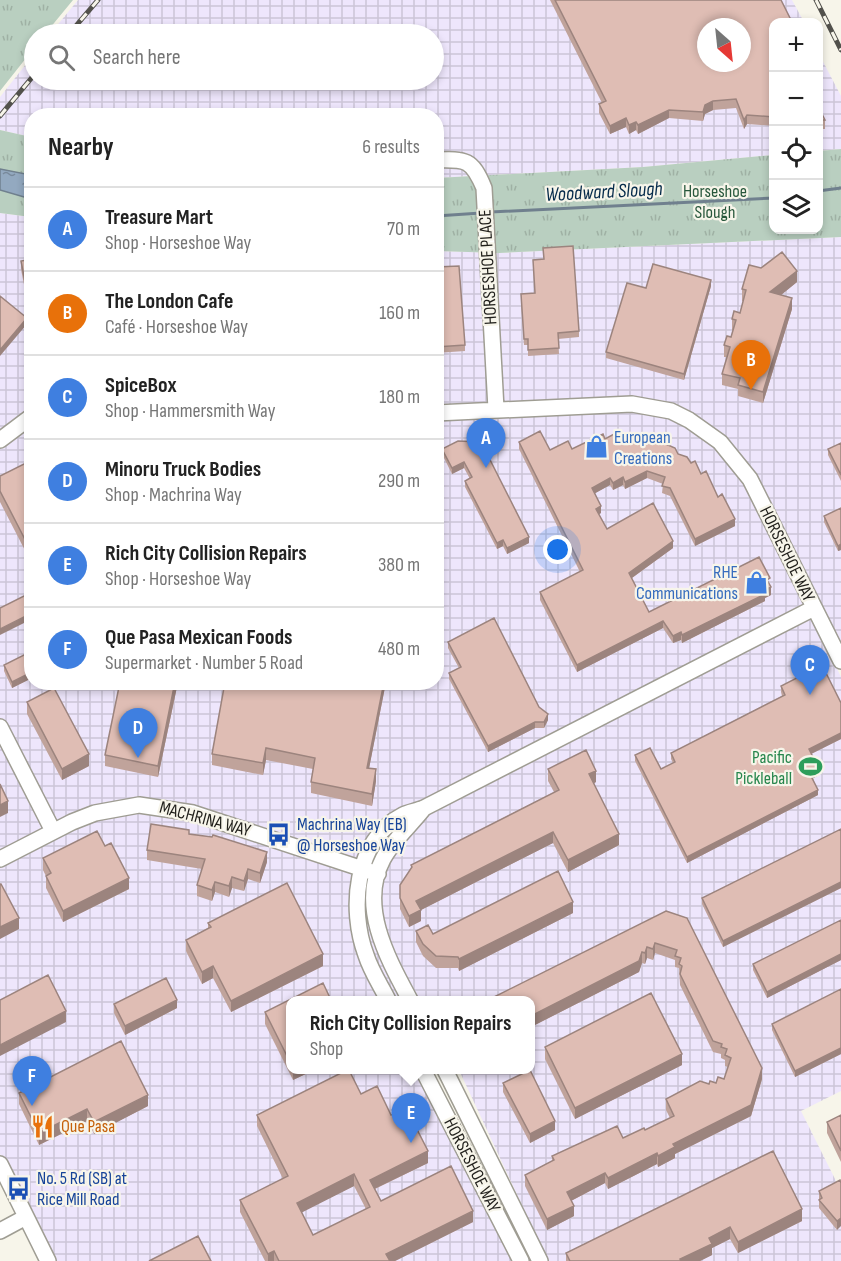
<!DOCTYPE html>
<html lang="en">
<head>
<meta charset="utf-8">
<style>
	body { margin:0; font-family:"Sofia Sans Condensed",sans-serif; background:#f6f6f6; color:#222 }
	.controls { position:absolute; right:18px; top:18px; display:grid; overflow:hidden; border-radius:12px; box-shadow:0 3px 9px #0003 }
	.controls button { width:54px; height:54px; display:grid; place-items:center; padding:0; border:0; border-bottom:2px solid #e0e0e0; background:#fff; color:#222; font:30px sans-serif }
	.compass { position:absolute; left:697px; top:18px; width:54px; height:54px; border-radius:50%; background:#fff; box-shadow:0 3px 9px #0003; rotate:153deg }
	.you { position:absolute; left:558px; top:550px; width:21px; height:21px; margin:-15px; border:4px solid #fff; border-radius:50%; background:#1a73e8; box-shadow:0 0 0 9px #1a73e833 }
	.badge { display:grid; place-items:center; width:39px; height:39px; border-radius:50%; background:#db2777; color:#fff; font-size:20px; font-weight:700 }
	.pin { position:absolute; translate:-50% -50px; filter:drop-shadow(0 2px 3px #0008) }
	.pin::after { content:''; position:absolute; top:32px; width:21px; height:18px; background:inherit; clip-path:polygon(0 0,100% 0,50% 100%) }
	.popup { position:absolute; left:286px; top:996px; width:249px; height:78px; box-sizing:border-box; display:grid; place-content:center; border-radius:12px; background:#fff; filter:drop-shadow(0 2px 4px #0005); font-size:20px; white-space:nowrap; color:#767676 }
	.popup b { font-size:22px; color:#222 }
	.popup::after { content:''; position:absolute; left:50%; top:100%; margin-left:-12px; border:12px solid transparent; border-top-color:#fff }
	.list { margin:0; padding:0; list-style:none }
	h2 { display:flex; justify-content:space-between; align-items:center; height:78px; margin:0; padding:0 24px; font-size:26px }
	h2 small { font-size:20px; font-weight:400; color:#767676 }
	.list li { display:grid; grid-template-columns:39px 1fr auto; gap:18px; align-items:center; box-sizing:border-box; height:84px; padding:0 24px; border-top:2px solid #e0e0e0 }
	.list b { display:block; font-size:22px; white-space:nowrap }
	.list p { margin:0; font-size:20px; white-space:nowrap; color:#767676 }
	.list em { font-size:20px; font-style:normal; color:#767676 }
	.icon { flex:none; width:33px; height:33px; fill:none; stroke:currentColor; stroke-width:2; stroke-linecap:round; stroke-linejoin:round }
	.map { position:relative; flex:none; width:841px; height:1261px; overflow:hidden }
	.search { position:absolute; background:#fff; box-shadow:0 3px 9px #0003; left:24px; top:24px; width:420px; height:66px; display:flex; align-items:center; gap:15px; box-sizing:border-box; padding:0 21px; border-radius:33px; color:#767676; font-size:22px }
	.panel { position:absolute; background:#fff; box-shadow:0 3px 9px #0003; left:24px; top:108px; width:420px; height:582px; border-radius:24px }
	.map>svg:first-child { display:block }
	.industrial { fill:url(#industrial-grid); fill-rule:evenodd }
	.park { fill:url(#park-tufts) }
	.water { fill:url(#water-ripples); stroke:#70808e; stroke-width:1.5 }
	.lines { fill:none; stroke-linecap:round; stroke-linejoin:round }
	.stream { stroke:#70808e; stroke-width:3 }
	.minor-casing { stroke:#9f9d93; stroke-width:18 }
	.minor { stroke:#fff; stroke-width:15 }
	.rail-casing { stroke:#52514c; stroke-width:5 }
	.rail { stroke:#f7f5ea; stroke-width:3; stroke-dasharray:9; stroke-linecap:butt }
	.wall { fill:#c0a39b; fill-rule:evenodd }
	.shaded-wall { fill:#9c847e }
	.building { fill:#dfbdb4; stroke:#9c847e; stroke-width:1.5; fill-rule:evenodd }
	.labels { text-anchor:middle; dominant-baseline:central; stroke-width:4.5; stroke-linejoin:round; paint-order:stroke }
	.park-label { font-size:18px; fill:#27573b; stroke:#f7f5ea }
	.street-label { font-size:18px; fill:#201f1b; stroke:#f7f5ea }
	.shop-label { font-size:18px; fill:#366cbe; stroke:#f7f5ea; text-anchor:start }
	.leisure-label { font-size:18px; fill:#27864d; stroke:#f7f5ea; text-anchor:end }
	.transit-label { font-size:18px; fill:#164399; stroke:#f7f5ea; text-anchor:start }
	.food-label { font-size:18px; fill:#c56008; stroke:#f7f5ea; text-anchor:start }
	.water-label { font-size:20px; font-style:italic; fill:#062b4b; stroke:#f7f5ea }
</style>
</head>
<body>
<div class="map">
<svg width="841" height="1261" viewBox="0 0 841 1261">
	<defs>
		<pattern id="industrial-grid" width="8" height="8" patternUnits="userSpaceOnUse" patternTransform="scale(1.5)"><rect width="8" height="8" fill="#eee6fc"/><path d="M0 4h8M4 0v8" fill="none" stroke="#ccc5d7"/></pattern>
		<pattern id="park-tufts" width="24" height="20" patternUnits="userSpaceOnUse" patternTransform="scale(1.5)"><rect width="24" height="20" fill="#b9cfc0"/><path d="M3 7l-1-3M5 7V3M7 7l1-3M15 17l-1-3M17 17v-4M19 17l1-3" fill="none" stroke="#9fb1a4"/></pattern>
		<pattern id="water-ripples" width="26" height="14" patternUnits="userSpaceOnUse" patternTransform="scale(1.5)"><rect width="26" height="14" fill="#93a9c0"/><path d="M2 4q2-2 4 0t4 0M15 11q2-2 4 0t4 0" fill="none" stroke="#78899b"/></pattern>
	</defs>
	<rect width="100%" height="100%" fill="#f7f5ea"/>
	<path class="industrial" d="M78,0H792L804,22H774L773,155L643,167L437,178L436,116H32L31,137L0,130V97L34,54V80H434V34H50ZM706,27H742V63H706Z
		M818,52L841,96V149L819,151Z
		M0,213L31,217L32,682H436L437,251L499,253L841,237V654L832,658L841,677V1091L801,1111L841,1191V1261H548L459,1070H531V1000H291V1070H417L514,1261H55L0,1154Z"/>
	<path class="park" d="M0,0H73L45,34H34V48L0,91Z
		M0,130L31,137V217L0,213Z
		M841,149V237L499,253L437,251L436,178L643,167L773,155L774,230H818L819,151Z"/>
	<path class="water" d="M0,169L31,175V199L0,190Z"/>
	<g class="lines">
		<path class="stream" d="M818,191L841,188
			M491,212L774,198
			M436,216L481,213"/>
		<defs>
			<path id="minor" d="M436,160C466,159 472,159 484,188L496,409
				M436,413L632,404L671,411L689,420L720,442L750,479L841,661
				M0,440L32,416
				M0,727L53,831
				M0,859L72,822L95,813L139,805L193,813L378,874
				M388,1000C381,986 371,971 366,955C349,910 354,840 403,815C409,812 417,811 424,808L814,608
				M410,1000C388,959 358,906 383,859C393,840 411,825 424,808
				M423,1070L521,1261
				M445,1070L540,1261
				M0,1164L48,1261
				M0,1231L26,1217"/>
		</defs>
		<use href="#minor" class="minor-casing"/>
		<use href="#minor" class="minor"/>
		<defs>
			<path id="rail" d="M816,0L841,50
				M69,34L98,0
				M0,116L34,75"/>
		</defs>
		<use href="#rail" class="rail-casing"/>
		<use href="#rail" class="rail"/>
	</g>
	<path class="wall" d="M550,0H781L774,22V126L747,124L744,129L736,108L713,110L705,114L703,121L669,118L638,134L636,130L629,134L626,127L610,134L599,113V104L602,103Z
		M819,108L825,120V129H819Z
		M32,259V326L21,269V261Z
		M436,267L465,345V351L436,353Z
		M797,282L781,295L792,309L763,403L738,396V389L722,385V374L727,357H724V345L731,337L733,330H732V319L740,313L743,301H742V289Z
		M711,286L684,380L606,358V352L646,288Z
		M521,300L579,331V337L558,339L559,354L528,356V345H524Z
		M605,439L647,440L678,454L691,463L701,474L718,497L735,526L695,546L670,496L662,493L663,484L647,478L625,489L623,485L613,490L610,485L595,493L601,513L599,514L607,529L673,548L632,578L649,612L770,585L771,595L765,598V601L682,643L681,640L673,643L663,628L577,672L540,600V592L580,572L519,449V442L550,450L572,449Z
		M458,441L529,543L507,554L503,546L497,549L465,487V481L470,479L464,468L452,474L442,454V449Z
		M841,443V481L828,455V449Z
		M32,460V564L0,502V476Z
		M841,508V550L838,551L824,522V516Z
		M448,642L539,707L548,720L544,728H535L488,752L449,679V673L459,668L448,648Z
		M32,651V678L12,688L4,671V665Z
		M178,682L158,777L105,766V755Z
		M225,682H386L369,768L376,781L372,806L311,793V782L313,769L266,760L263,775L212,765V754Z
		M781,686L841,703V739L811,754L819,775L813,778L818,795L687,863L635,761V755L661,769L673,763L671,759V753L782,696L781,692Z
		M27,702L89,766L62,780L27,714Z
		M548,769L596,782L594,783L619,845L568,872L553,843L421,910V921L409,927L400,909V885L411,869V865L554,792L548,781Z
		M841,829V888L723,947L702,904V898Z
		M189,834L267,862L260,883L248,879L244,891L232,888L229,897L215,892L212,901L197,896V885L202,869L147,860V850Z
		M105,846L129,889L63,922L46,888V876L43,870V858Z
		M666,911L762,1079L751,1116L675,1154V1158L658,1167L657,1164L608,1189L605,1183L571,1201L574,1216L547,1230L525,1186V1175L552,1161V1156L623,1138L645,1130L670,1118L666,1110V1099L709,1084L716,1083L724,1079L728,1067L725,1066V1060L721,1058V1054L713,1052L680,985L679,968L675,967V960L655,953L653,960L647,958L645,964L642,963L639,972L531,1027V1000Z
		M573,913L459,971L458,968H436L423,956L416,942V931L433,934Z
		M841,920V960L767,998L753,970V964Z
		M208,923L323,966L231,1012L213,978L202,984L186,951V940L208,928Z
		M841,989V1054L795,1077L772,1030V1024Z
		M291,1000V1070H314L293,1080L265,1024V1012Z
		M114,1004L177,1008L125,1035L114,1013Z
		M545,1047L682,1065L575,1119L545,1059Z
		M503,1083L555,1130L530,1143L503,1092Z
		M19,1093L148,1106L94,1134L87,1121L39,1145L19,1104Z
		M361,1094L391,1115L428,1163L375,1189L381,1201L473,1222L395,1261H265L240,1212V1200L283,1179L257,1126V1115ZM354,1186L366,1209L313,1235L301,1212Z
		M841,1115V1162L827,1133V1122Z
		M773,1151L802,1221L738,1253L730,1239L712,1248V1255L700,1261H566V1253Z
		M840,1180L837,1230L819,1208V1191Z"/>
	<path class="shaded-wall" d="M713,101V110L705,114L703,121V112L705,105Z
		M669,110V118L638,134V125Z
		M747,115V124L744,129V120Z
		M626,118V127L610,134V126Z
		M636,122V130L629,134V125Z
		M797,271V282L770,304V292Z
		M711,280V286L684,380V374Z
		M792,298V309L763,403V392Z
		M27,318V324L0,356V350Z
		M464,462V468L452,474V468Z
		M647,471V478L625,489V482Z
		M623,477V485L613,490V483Z
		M610,478V485L592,495V488Z
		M601,506V513L596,516V509Z
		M735,519V526L695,546V539Z
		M529,537V543L507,554V548Z
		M503,540V546L497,549V543Z
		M673,541V548L629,580V573Z
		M841,544V550L838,551V546Z
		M771,587V595L765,598V601L682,643V635Z
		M32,613V619L0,635V629Z
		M663,621V628L577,672V665Z
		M681,632V640L673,643V636Z
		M32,672V678L12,688V682Z
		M175,682H178L158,777V766Z
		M384,682H386L367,779V768Z
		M548,714V720L544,728V722Z
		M535,722V728L488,752V746Z
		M841,733V739L809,755V749Z
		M266,748V760L263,775V763Z
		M89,754V766L62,780V769Z
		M376,769V781L372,806V794Z
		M819,769V775L810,780V774Z
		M596,771V782L589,786V774Z
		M818,790V795L687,863V857Z
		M8,801V813L0,817V805Z
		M553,832V843L421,910V921L409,927V916L416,901Z
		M619,834V845L568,872V860Z
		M267,852V862L260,883V873Z
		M248,869V879L244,891V881Z
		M232,877V888L229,897V886Z
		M129,878V889L63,922V911Z
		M215,882V892L212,901V890Z
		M841,882V888L723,947V941Z
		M573,902V913L459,971V959Z
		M19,918V929L0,939V927Z
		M655,943V953L653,960V949Z
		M647,947V958L645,964V953Z
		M642,952V963L639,972L531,1027V1016Z
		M323,954V966L231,1012V1001Z
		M841,954V960L767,998V992Z
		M213,966V978L202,984V972Z
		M177,1000V1008L125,1035V1026Z
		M66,1011V1022L0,1056V1045Z
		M841,1048V1054L795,1077V1071Z
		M682,1054V1065L575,1119V1108Z
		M762,1068V1079L751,1116L675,1154V1158L658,1167V1156Z
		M293,1070H314L293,1080Z
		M148,1095V1106L94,1134V1122Z
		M87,1109V1121L39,1145V1133Z
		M555,1121V1130L530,1143V1134Z
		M428,1151V1163L370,1191V1180Z
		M657,1153V1164L608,1189V1178Z
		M605,1173V1183L567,1203V1192Z
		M354,1174V1186L297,1215V1203Z
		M574,1206V1216L547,1230V1219Z
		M802,1209V1221L738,1253V1242Z
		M473,1211V1222L395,1261H386V1254Z
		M841,1218V1226L837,1230V1221Z
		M730,1227V1239L712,1248V1255L700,1261H680V1259L709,1238Z
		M274,1251V1261H268V1254Z"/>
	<path class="building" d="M555,0H781L792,22H774V117L747,115L744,120L736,99L713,101L705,105L703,112L669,110L638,125L636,122L629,125L626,118L610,126L599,104L606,101ZM706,27H742V63H706Z
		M819,108L825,120H819Z
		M573,246L579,331L558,333L559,348L528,350V339H524L521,294L535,293L533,260L544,259L543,248Z
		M782,252L797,271L770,292L792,298L763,392L738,385L740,378L722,374L730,347L724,345L727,336L731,337L736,320L732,319L734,311L740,313L746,290L742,289L749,265L761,268Z
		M32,259V317L21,261Z
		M653,264L711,280L684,374L606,352L627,283L646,288Z
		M459,266L465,345L436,347V267Z
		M0,296L27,318L0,350Z
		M540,431L550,450L568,441L572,449L603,434L605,439L616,433L619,439L630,434L633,440L644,434L647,440L652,438L675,448L678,454L687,457L691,463L695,461L701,474L706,471L718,497L722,494L735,519L695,539L670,488L662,486L665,477L647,471L625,482L623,477L613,483L610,478L592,488L601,506L596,509L607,529L653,503L673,541L629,573L649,612L759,557L770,578L767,580L771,587L763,591L765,594L682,635L681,632L673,636L663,621L577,665L540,592L583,570L519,442Z
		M458,441L481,442L529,537L507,548L503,540L497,543L465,481L472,477L464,462L452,468L442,449Z
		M841,443V475L828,449Z
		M32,460V553L0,491V476Z
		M841,508V544L838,546L824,516Z
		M32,592V613L0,629V608Z
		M494,618L539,707L548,714L544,722H535L488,746L449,673L461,667L448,642Z
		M32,651V672L12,682L4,665Z
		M822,665L841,703V733L809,749L819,769L810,774L818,790L687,857L635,755L650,748L661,769L675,762L671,753L785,695L781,686Z
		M120,682H175L158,766L105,755Z
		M225,682H384L367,768L376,769L372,794L311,782L315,758L266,748L263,763L212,754Z
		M54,688L89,754L62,769L27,702Z
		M586,750L596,771L589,774L619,834L568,860L553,832L416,901L421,910L409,916L400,898V885L412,867L411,865L559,790L548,769Z
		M0,784L8,801L0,805Z
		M151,824L189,830V834L212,837L213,835L267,852L260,873L248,869L244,881L232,877L229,886L215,882L212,890L197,885L205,859L147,850Z
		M841,829V882L723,941L702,898Z
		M97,831L105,846L111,843L129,878L63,911L46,876L51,873L43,858Z
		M558,871L573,902L459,959L458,957L436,956L423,944L416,931L428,925L433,934Z
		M287,883L323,954L231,1001L213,966L202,972L186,940L211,927L208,923Z
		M0,884H1L19,918L0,927Z
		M666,911L687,918L762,1068L751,1105L673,1144L675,1147L658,1156L657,1153L608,1178L605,1173L567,1192L574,1206L547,1219L525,1175L554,1160L552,1156L617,1126L623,1138L644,1128L645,1130L674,1116L666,1099L700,1081L709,1084L710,1081L716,1083L718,1077L724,1079L731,1058L725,1055L727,1049L721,1047L722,1044L713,1041L680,974L682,966L679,964L681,958L675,956L677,950L655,943L653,949L647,947L645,953L642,952L639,961L531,1016V1000H488Z
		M841,920V954L767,992L753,964Z
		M48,975L66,1011L0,1045V1000Z
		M166,978L177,1000L125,1026L114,1004Z
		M323,983L331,1000H291V1064L265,1012Z
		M841,989V1048L795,1071L772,1024Z
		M651,993L682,1054L575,1108L545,1047Z
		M121,1041L148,1095L94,1122L87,1109L39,1133L19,1093Z
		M347,1070H349L361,1094L377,1086L391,1115L406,1108L428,1151L370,1180L381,1201L451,1166L473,1211L386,1254L390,1261H279L274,1251L268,1254L240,1200L288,1176L257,1115ZM354,1174L370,1207L313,1235L297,1203Z
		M530,1070L555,1121L530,1134L503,1083Z
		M841,1115V1151L827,1122Z
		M773,1151L802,1209L738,1242L730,1227L709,1238L712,1244L680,1259L681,1261H570L566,1253Z
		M840,1180L841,1183V1218L837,1221L819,1200L822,1198L819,1191Z
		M198,1236L211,1261H149Z"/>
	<defs>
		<symbol id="shop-bare" viewBox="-9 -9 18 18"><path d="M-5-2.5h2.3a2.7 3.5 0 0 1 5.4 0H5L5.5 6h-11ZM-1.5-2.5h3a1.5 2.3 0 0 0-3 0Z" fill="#3f7fe0" stroke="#f7f5ea" stroke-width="2.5" paint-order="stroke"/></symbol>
		<symbol id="stadium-bare" viewBox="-9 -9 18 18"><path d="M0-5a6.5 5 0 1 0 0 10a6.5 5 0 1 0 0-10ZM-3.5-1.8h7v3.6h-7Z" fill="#2e9e5b" stroke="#f7f5ea" stroke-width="2.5" paint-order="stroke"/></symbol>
		<symbol id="bus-bare" viewBox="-9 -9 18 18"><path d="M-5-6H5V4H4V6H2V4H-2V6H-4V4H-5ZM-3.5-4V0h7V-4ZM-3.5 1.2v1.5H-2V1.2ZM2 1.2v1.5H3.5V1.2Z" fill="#1a4fb4" stroke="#f7f5ea" stroke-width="2.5" paint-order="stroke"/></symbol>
		<symbol id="restaurant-bare" viewBox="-9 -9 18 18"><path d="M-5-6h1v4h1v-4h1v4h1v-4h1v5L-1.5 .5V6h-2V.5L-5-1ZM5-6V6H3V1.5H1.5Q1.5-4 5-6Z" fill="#e8710a" stroke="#f7f5ea" stroke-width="2.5" paint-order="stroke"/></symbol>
	</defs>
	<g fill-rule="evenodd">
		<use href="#shop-bare" x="580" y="430" width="33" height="33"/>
		<use href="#shop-bare" x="740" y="566" width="33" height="33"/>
		<use href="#stadium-bare" x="794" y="750" width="33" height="33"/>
		<use href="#bus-bare" x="262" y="818" width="33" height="33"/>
		<use href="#restaurant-bare" x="26" y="1110" width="33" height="33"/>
		<use href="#bus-bare" x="2" y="1172" width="33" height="33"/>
	</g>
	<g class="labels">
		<g class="park-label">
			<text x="715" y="191">Horseshoe<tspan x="715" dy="21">Slough</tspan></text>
		</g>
		<g class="street-label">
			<text transform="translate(488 267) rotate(-93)">HORSESHOE PLACE</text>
			<text transform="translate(787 554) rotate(64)">HORSESHOE WAY</text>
			<text transform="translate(205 819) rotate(15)">MACHRINA WAY</text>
			<text transform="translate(472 1165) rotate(63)">HORSESHOE WAY</text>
		</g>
		<g class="shop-label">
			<text x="614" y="437">European<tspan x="614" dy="21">Creations</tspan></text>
			<text x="738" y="572" text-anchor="end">RHE<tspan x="738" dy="21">Communications</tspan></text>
		</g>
		<g class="leisure-label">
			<text x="792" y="757">Pacific<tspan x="792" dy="21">Pickleball</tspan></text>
		</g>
		<g class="transit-label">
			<text x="297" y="824">Machrina Way (EB)<tspan x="297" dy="21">@ Horseshoe Way</tspan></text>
			<text x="37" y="1178">No. 5 Rd (SB) at<tspan x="37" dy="21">Rice Mill Road</tspan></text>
		</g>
		<g class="food-label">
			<text x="61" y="1126">Que Pasa</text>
		</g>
		<g class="water-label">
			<text transform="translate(604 192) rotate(-3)">Woodward Slough</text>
		</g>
	</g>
</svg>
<div class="controls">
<button>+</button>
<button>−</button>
<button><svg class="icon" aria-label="locate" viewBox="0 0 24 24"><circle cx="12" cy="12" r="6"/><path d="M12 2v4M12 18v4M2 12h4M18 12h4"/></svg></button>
<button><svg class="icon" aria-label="layers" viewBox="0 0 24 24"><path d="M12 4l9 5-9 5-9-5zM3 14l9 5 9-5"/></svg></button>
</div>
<svg class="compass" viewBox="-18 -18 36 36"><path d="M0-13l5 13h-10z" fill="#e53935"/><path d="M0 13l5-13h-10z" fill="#767676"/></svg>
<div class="you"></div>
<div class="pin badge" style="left:486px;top:468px;background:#3f7fe0">A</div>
<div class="pin badge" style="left:751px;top:390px;background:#e8710a">B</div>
<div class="pin badge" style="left:810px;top:695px;background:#3f7fe0">C</div>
<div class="pin badge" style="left:138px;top:758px;background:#3f7fe0">D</div>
<div class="pin badge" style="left:411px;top:1143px;background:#3f7fe0">E</div>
<div class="popup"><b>Rich City Collision Repairs</b>Shop</div>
<div class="pin badge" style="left:32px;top:1106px;background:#3f7fe0">F</div>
<div class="search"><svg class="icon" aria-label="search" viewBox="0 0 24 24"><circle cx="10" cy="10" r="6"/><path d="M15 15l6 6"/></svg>Search here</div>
<section class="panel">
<h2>Nearby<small>6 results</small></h2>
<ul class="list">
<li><span class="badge" style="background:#3f7fe0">A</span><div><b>Treasure Mart</b><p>Shop · Horseshoe Way</p></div><em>70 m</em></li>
<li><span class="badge" style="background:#e8710a">B</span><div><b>The London Cafe</b><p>Café · Horseshoe Way</p></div><em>160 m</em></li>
<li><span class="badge" style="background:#3f7fe0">C</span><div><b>SpiceBox</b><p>Shop · Hammersmith Way</p></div><em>180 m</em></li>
<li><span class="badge" style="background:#3f7fe0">D</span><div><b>Minoru Truck Bodies</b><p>Shop · Machrina Way</p></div><em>290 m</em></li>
<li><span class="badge" style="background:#3f7fe0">E</span><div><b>Rich City Collision Repairs</b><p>Shop · Horseshoe Way</p></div><em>380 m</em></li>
<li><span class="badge" style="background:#3f7fe0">F</span><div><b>Que Pasa Mexican Foods</b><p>Supermarket · Number 5 Road</p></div><em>480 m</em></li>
</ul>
</section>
</div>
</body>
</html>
